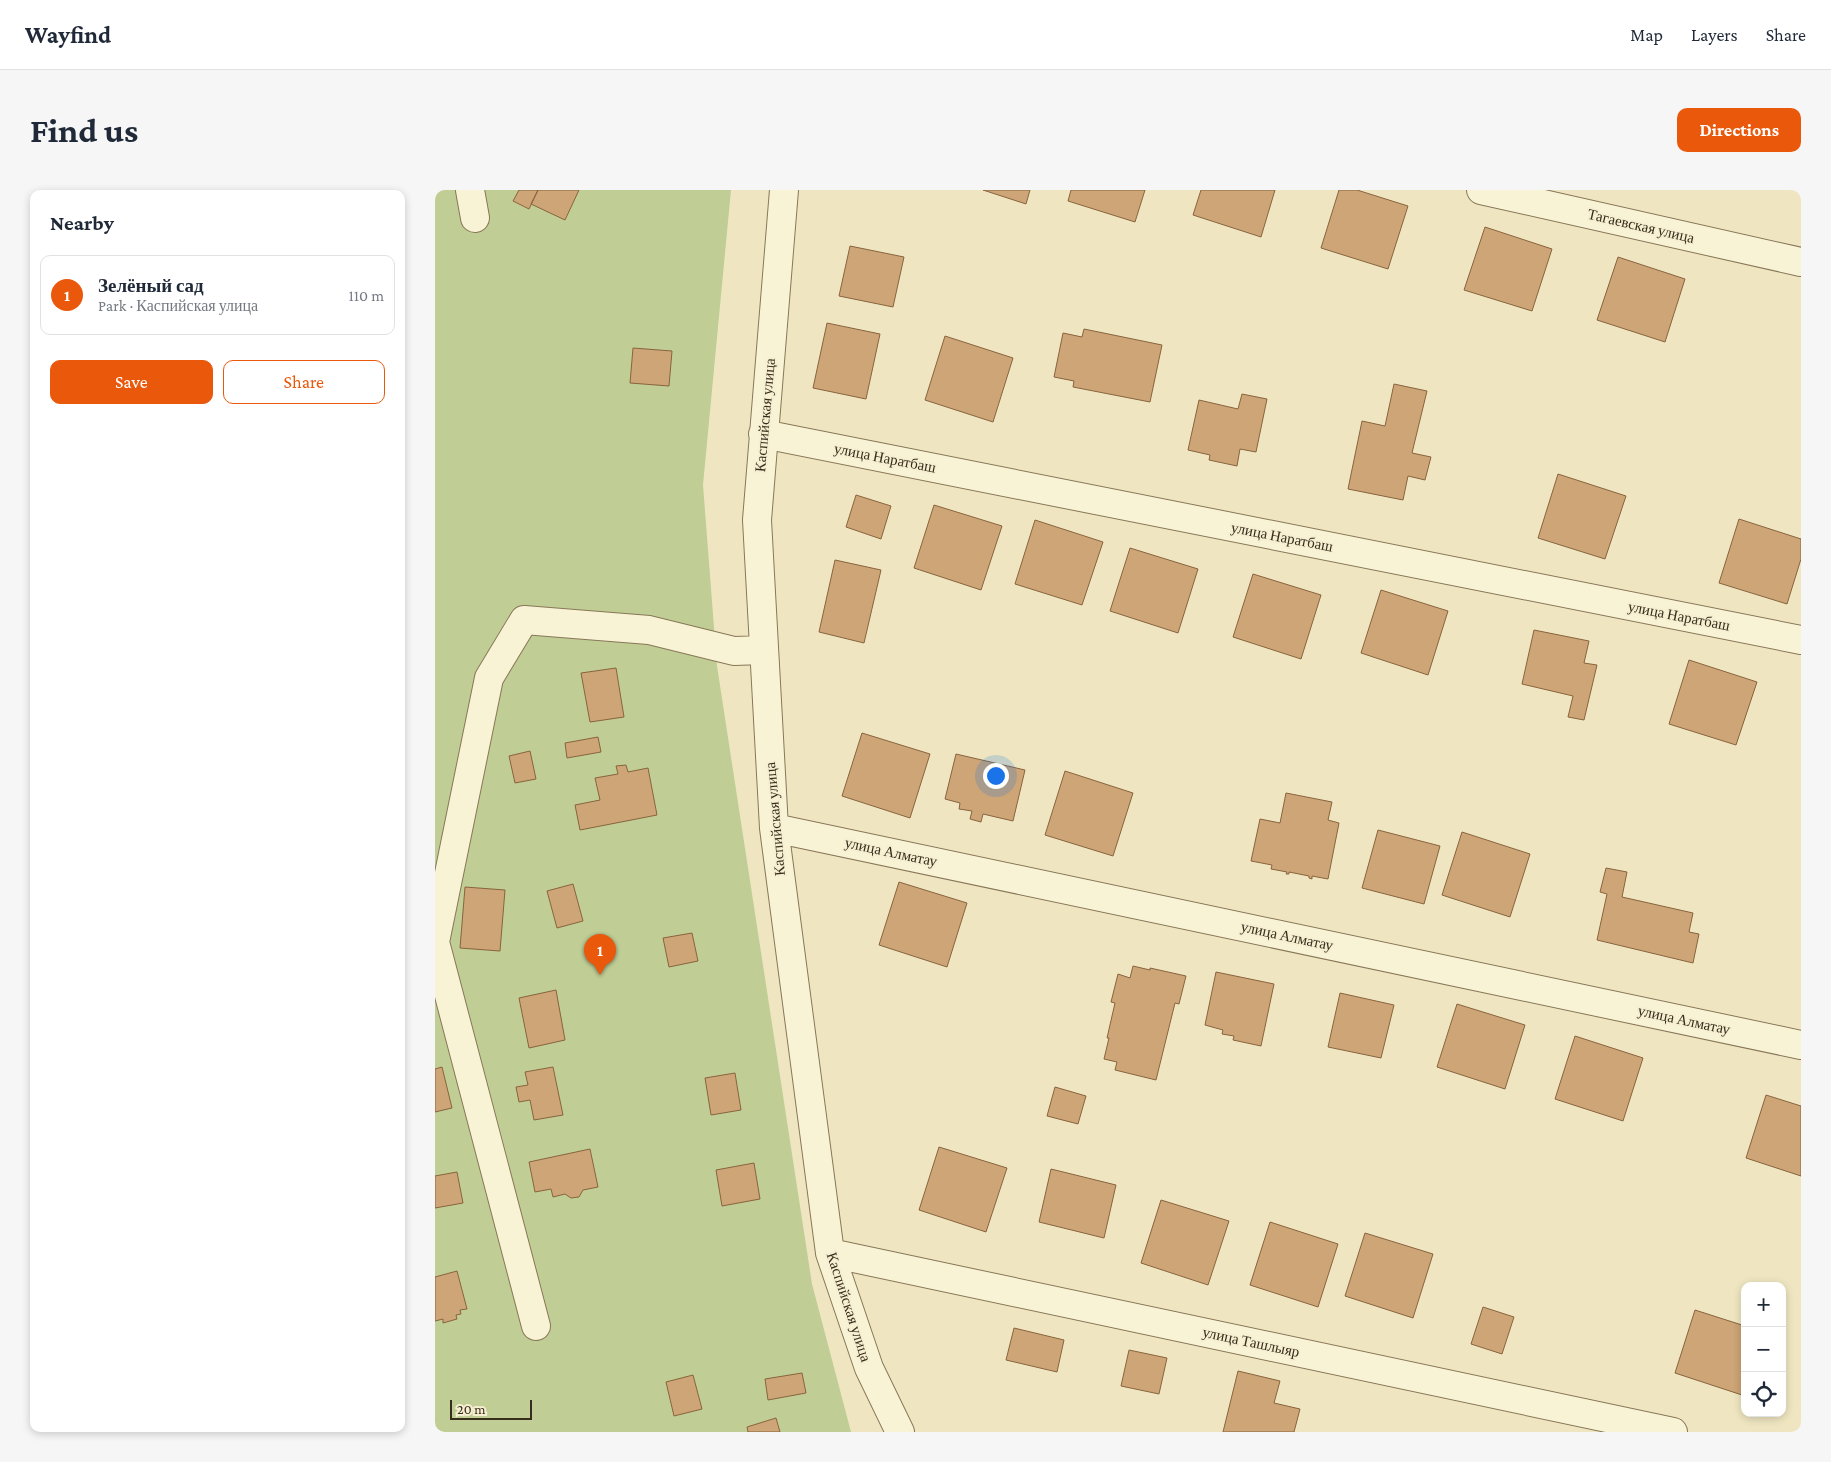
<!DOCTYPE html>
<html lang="en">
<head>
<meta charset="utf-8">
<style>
	body { margin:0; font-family:"Crimson Pro",serif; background:#f6f6f7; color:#1f2937 }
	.controls { position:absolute; right:15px; bottom:15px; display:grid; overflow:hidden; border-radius:10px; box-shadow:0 2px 8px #0003 }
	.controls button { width:45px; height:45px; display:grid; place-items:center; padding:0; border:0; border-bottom:1px solid #e0e1e3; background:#fff; color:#1f2937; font:25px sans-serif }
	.scale { position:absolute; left:15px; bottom:12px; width:82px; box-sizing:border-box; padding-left:5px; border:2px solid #382d1d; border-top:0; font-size:14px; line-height:18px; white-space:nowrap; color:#382d1d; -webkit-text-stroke:4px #f6efd1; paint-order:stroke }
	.you { position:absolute; left:560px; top:585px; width:18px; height:18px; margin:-12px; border:4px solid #fff; border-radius:50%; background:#1a73e8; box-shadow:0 0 0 8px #1a73e833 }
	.badge { display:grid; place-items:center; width:32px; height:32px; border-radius:50%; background:#ea580c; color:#fff; font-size:16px; font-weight:700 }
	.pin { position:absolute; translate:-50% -41px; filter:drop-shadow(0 1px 2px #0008) }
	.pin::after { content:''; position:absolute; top:26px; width:18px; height:15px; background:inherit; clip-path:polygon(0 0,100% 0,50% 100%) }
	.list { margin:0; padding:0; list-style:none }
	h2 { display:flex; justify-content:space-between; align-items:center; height:65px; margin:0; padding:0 20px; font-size:21px }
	h2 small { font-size:16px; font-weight:400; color:#747a83 }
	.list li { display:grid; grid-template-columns:32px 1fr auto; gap:15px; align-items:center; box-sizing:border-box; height:80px; margin:0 10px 10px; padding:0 10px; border:1px solid #e0e1e3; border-radius:10px }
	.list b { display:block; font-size:19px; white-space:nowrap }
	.list p { margin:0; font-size:16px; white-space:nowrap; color:#747a83 }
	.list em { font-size:16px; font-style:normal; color:#747a83 }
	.actions { display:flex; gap:10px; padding:15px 20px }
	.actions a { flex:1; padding:11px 0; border:1px solid #ea580c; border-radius:10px; text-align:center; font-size:18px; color:#ea580c }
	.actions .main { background:#ea580c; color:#fff }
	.icon { flex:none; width:28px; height:28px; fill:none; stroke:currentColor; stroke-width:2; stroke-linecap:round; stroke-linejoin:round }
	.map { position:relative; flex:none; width:1366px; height:1242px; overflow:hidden; border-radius:10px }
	header { display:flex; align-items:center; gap:30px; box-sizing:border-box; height:70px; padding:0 25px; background:#fff; border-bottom:1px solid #e0e1e3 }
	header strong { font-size:24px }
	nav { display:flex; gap:28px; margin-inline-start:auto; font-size:18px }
	.intro { display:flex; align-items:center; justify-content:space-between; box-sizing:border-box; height:120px; padding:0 30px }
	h1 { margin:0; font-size:35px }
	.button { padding:12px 22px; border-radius:10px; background:#ea580c; color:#fff; font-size:18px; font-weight:700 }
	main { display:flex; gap:30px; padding:0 30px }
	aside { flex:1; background:#fff; border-radius:10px; box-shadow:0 2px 8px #0003 }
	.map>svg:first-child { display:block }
	.green { fill:#c0cd95 }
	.building { fill:#cda576; stroke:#88643e }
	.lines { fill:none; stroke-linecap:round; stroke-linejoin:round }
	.minor-casing { stroke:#887758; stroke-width:30 }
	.minor { stroke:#f9f3d5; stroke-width:28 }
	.labels { text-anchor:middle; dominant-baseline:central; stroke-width:4; stroke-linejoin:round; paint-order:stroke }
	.street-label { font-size:15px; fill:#382d1d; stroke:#f6efd1 }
</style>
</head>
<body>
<header>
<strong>Wayfind</strong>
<nav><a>Map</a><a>Layers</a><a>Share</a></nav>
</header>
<div class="intro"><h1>Find us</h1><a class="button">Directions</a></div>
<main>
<aside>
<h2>Nearby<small></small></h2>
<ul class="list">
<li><span class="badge">1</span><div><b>Зелёный сад</b><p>Park · Каспийская улица</p></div><em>110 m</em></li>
</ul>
<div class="actions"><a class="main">Save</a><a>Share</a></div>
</aside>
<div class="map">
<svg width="1366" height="1242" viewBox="0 0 1366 1242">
	<rect width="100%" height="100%" fill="#efe6c1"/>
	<path class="green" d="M0,0H296L268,295L282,476L377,1094L416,1242H0Z"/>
	<path class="building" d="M84,0H103L94,19L78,11Z
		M103,0H144L130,30L96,14Z
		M548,0H595L591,14Z
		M636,0H710L700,32L633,11Z
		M766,0H840L826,47L758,25Z
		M904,0H922L973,16L953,79L886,58Z
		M1050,37L1117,59L1097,121L1029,100Z
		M415,56L469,67L458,117L404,106Z
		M1183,67L1250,89L1230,152L1162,130Z
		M392,133L445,144L431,209L378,198Z
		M649,139L727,155L715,212L638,197L639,191L619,187L628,143L647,147Z
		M510,146L578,168L558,232L490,210Z
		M198,158L237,161L234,196L195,193Z
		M959,194L992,201L977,263L996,267L990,290L973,286L968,310L913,299L927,231L950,236Z
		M807,204L832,209L821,262L805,259L802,276L774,270L775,265L753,260L764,210L803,219Z
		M1123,284L1191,306L1170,369L1103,348Z
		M421,305L456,316L446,349L411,337Z
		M499,315L567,336L546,400L479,378Z
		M1304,329L1366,349V369L1352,414L1284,393Z
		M600,330L668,352L647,415L580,394Z
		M695,358L763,379L743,443L675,421Z
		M400,370L446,380L429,453L384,442Z
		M818,384L886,405L866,469L798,447Z
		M946,400L1013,421L993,485L926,463Z
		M1099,440L1154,451L1149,473L1162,475L1149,530L1133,527L1138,506L1087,494Z
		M1254,470L1322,492L1301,555L1234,534Z
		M181,478L189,527L155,532L146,483Z
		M427,543L495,564L475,628L407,606Z
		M163,547L166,562L132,568L130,553Z
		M95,561L101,589L80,593L74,566Z
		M521,564L590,580L578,631L548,624L546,632L535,629L537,621L524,619L525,613L510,609Z
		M191,575L193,582L213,578L222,625L145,640L140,615L165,610L160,588L183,584L181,576Z
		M630,581L698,603L678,666L610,645Z
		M851,603L897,612L893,630L904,633L893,689L877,686V689L874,688V686L854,682V684H851L852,682L836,679L837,675L816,671L825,629L845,633Z
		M943,640L1005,656L989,714L927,698Z
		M1027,642L1095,664L1075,727L1007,705Z
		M1171,678L1192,682L1187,707L1258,723L1254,742L1264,744L1258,773L1162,750L1172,704L1165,702Z
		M464,692L532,713L512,777L444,755Z
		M138,694L148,731L122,738L112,701Z
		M30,697L70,700L65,761L25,758Z
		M257,743L263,771L234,777L228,748Z
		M698,776L715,780V778L751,786L744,814L740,813L721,890L680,880L682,872L669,869L674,848H672L680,813L676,812L683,784L695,788Z
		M781,782L839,794L826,856L798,850L799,846L787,844L788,840L770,835Z
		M121,800L130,850L94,858L84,808Z
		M905,803L959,815L946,868L893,857Z
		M1022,814L1090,835L1070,899L1002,877Z
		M1140,846L1208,868L1188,931L1120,909Z
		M7,877L17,918L0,922V879Z
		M118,877L128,925L99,930L95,910L84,912L81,897L93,895L90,882Z
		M300,883L306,920L276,925L270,888Z
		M620,897L651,906L643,934L612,926Z
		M1331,905L1366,916V986L1311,968Z
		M504,957L572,978L551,1042L484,1020Z
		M155,959L163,997L148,1000L144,1007L136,1008L130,1004L118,1007L116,999L100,1002L94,972Z
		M319,973L325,1009L287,1016L281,980Z
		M616,979L681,995L669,1048L604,1032Z
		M22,982L28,1013L0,1018V986Z
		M726,1010L794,1031L773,1095L706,1073Z
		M835,1032L903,1054L883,1117L815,1095Z
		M930,1043L998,1064L978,1128L910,1106Z
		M22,1081L32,1119L25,1120L26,1124L21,1125L22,1129L8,1133V1129L0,1131V1087Z
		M1048,1117L1079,1127L1067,1164L1036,1154Z
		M1260,1120L1310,1136V1197L1307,1205L1240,1183Z
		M579,1138L629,1150L622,1182L571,1170Z
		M694,1160L732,1168L724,1204L686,1196Z
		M803,1181L845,1191L839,1213L865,1219L859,1242H788Z
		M367,1183L371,1203L333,1210L330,1189Z
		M258,1185L267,1219L239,1226L231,1192Z
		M341,1228L345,1242H313L312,1237Z"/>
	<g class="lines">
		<defs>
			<path id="minor" d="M35,0L40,28
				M349,0L322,330L339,638L395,1063L434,1178L465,1242
				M1046,0L1366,72
				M328,244L1366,450
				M339,638L1366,855
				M395,1063L1238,1242
				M101,1136L0,752L54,488L89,430L214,440L299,461L329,460"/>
		</defs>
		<use href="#minor" class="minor-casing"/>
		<use href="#minor" class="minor"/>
	</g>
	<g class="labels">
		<g class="street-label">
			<text transform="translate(1206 36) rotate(13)">Тагаевская улица</text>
			<text transform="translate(330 225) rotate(-85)">Каспийская улица</text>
			<text transform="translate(450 268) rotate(11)">улица Наратбаш</text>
			<text transform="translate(847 347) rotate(11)">улица Наратбаш</text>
			<text transform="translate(1244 426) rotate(11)">улица Наратбаш</text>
			<text transform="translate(340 629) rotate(-95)">Каспийская улица</text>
			<text transform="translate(456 662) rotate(12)">улица Алматау</text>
			<text transform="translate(852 746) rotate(12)">улица Алматау</text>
			<text transform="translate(1249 830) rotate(12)">улица Алматау</text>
			<text transform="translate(414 1117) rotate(72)">Каспийская улица</text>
			<text transform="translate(816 1152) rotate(12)">улица Ташлыяр</text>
		</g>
	</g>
</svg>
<div class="controls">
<button>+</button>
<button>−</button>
<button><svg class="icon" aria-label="locate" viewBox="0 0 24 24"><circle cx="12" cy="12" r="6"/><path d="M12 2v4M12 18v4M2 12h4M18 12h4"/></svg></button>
</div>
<div class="scale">20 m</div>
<div class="you"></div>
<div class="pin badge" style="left:165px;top:785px">1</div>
</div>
</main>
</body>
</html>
